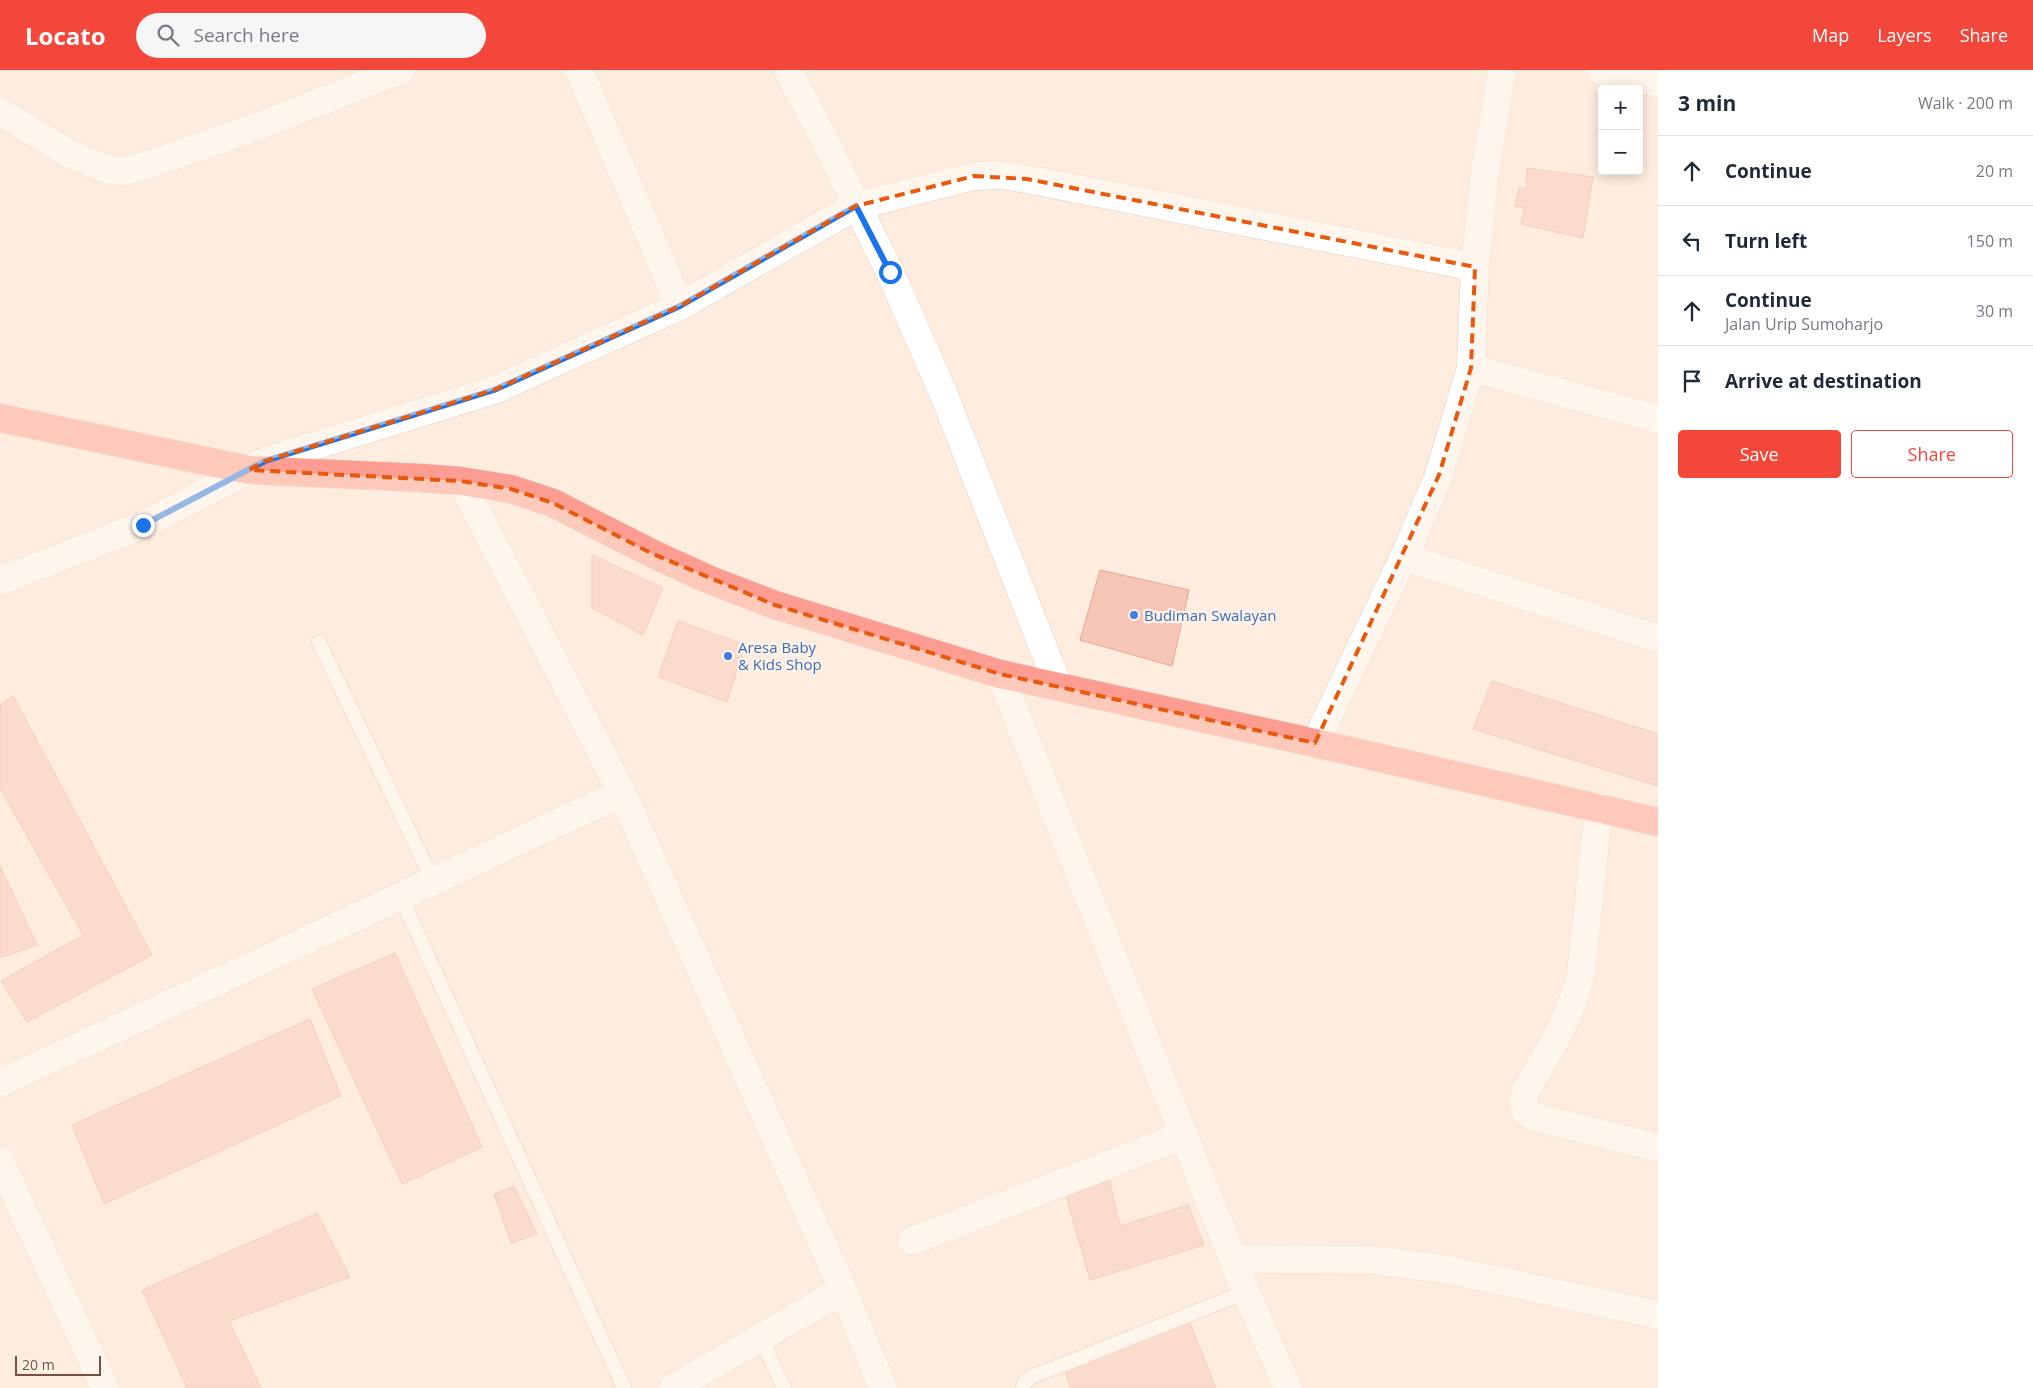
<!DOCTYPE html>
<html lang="en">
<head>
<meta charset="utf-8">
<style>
	body { margin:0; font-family:"Open Sans",sans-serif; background:#f6f6f7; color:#1f2937 }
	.controls { position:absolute; right:15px; top:15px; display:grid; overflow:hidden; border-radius:5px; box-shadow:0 2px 12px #0003 }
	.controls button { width:45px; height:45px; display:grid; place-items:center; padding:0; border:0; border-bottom:1px solid #e0e1e3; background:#fff; color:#1f2937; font:25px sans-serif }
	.scale { position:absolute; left:15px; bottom:12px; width:86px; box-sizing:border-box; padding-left:5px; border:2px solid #764f45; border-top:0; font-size:14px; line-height:18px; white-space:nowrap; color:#764f45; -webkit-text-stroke:4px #fff2e7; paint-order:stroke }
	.stop { position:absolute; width:15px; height:15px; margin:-11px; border:4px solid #1a73e8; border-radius:50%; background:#fff }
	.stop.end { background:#1a73e8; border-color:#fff; box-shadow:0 1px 5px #0008 }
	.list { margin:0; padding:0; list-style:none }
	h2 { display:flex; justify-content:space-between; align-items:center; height:65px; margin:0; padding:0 20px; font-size:21px }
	h2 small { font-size:16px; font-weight:400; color:#747a83 }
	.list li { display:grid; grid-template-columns:32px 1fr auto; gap:15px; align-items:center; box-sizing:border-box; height:70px; padding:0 20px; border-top:1px solid #e0e1e3 }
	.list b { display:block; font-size:19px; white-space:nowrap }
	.list p { margin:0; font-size:16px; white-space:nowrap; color:#747a83 }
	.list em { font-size:16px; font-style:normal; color:#747a83 }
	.actions { display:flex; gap:10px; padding:15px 20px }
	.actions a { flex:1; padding:11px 0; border:1px solid #f2473a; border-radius:5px; text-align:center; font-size:18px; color:#f2473a }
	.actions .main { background:#f2473a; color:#fff }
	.icon { flex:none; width:28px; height:28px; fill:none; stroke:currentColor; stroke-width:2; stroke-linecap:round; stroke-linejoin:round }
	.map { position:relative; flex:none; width:1658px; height:1318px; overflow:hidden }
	header { display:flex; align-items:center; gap:30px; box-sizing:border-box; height:70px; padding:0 25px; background:#f2473a; color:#fff }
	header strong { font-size:24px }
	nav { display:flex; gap:28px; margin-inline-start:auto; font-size:18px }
	.search { width:350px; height:45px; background:#f6f6f7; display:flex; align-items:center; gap:12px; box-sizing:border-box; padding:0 18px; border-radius:28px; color:#747a83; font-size:19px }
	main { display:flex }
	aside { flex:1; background:#fff }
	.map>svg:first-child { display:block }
	.building { fill:#f5c5b5; stroke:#e9a794 }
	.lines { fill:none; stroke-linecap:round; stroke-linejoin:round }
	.lane-casing { stroke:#e4cabe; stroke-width:16 }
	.street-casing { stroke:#e4cabe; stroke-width:29 }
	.secondary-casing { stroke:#eac9ba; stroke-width:29 }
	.highway-casing { stroke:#dbd1cf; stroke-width:29 }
	.lane { stroke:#fff; stroke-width:14 }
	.street { stroke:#fff; stroke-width:28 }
	.secondary { stroke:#fff; stroke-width:28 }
	.highway { stroke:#fd9d91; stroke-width:28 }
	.route { stroke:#1a73e8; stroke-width:6 }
	.marked { fill:none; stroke:#e8590c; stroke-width:4; stroke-dasharray:10 6; stroke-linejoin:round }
	.shop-dot { fill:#3f7fe0; stroke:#fff2e7; stroke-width:2 }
	.labels { text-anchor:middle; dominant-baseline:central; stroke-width:4.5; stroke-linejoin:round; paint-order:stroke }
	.shop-label { font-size:15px; fill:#366cbe; stroke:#fff2e7; text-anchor:start }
</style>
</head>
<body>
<header>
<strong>Locato</strong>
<div class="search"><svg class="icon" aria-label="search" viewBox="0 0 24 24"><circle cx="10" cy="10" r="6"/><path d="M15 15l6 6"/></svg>Search here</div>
<nav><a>Map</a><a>Layers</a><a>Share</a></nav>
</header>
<main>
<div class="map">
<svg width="1658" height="1318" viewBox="0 0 1658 1318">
	<rect width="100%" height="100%" fill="#feeddf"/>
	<path class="building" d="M1527,98L1593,107L1583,168L1521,154L1524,138L1515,136L1519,117L1526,119Z
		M592,485L663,518L643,565L592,538Z
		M1100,500L1189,520L1172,596L1080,570Z
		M678,551L745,575L727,632L658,607Z
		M1492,611L1658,664V716L1473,659Z
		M13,626L152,885L27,952L1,911L83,865L0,718V635Z
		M0,796L37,875L0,888Z
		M395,883L482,1077L402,1114L312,919Z
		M310,949L341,1026L104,1134L72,1055Z
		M1106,1095L1120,1156L1188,1135L1204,1175L1090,1210L1060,1105Z
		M514,1116L537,1164L511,1173L494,1124Z
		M317,1143L350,1207L229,1251L261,1318H187L142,1220Z
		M1185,1241L1216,1318H1071L1061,1290Z"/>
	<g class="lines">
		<defs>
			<path id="lane" d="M319,572L433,811
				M400,825L624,1318
				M760,1267L784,1318
				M1023,1318L1024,1313L1031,1307L1246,1222"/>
			<path id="street" d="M579,0L680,236
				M788,0L821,63L890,202L944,325L1059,618
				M1601,0L1658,13
				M0,42L70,84L109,100L125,101L147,95L264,54L401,0
				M1471,298L1658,349
				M249,400L265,391L494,320L680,236L856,136L974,106L1002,105L1027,109L1475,197
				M461,411L622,723L843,1220L883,1318
				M1404,487L1656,568
				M1315,673L1404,487L1439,405L1471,298L1475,197L1485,102L1502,0
				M1599,737L1581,903C1572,946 1547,984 1525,1022L1523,1034L1526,1042L1534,1047L1658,1078
				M0,1013L622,723
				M0,1091L105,1318
				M912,1171L1184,1065
				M1233,1189L1374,1190L1445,1199L1658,1245
				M673,1318L843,1220"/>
			<path id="secondary" d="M0,511L143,455L249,400
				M1000,604L1246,1222L1288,1318"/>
			<path id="highway" d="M0,348L249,400L422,408L461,411L511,419L553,433L653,484L710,510L775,535L1000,604L1315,673L1658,752"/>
		</defs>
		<use href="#lane" class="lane-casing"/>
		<use href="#street" class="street-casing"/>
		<use href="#secondary" class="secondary-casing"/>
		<use href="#highway" class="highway-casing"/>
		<use href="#lane" class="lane"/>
		<use href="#street" class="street"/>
		<use href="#secondary" class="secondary"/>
		<use href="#highway" class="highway"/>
	</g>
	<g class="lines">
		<path class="route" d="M143,455L265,391L494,320L680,236L856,136L890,202"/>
	</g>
	<path d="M0 0H1658V1318H0ZM974,106L1027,109L1475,197L1471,298L1439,405L1315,673L1000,604L775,535L653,484L553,433L511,419L461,411L249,400L265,391L494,320L680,236L856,136Z" fill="#feeddf" fill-opacity=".55" fill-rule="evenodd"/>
	<path class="marked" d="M974,106L1027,109L1475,197L1471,298L1439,405L1315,673L1000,604L775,535L653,484L553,433L511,419L461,411L249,400L265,391L494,320L680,236L856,136Z"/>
	<g class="shop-dot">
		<circle cx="1134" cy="545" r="5"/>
		<circle cx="728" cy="586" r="5"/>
	</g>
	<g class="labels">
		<g class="shop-label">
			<text x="1144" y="545">Budiman Swalayan</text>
			<text x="738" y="577">Aresa Baby<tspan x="738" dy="17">&amp; Kids Shop</tspan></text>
		</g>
	</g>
</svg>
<div class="controls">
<button>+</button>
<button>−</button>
</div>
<div class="scale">20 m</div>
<div class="stop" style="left:890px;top:202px"></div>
<div class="stop end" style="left:143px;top:455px"></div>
</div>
<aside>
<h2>3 min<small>Walk · 200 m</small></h2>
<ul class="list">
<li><svg class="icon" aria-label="ahead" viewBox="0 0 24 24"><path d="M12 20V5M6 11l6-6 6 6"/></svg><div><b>Continue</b></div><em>20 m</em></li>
<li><svg class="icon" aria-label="left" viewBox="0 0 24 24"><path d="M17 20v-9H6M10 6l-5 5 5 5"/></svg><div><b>Turn left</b></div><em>150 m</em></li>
<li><svg class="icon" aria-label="ahead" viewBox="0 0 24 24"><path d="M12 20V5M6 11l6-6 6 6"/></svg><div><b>Continue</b><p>Jalan Urip Sumoharjo</p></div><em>30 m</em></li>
<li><svg class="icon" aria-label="arrive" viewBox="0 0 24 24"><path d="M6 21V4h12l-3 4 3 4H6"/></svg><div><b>Arrive at destination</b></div></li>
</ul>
<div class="actions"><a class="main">Save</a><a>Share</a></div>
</aside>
</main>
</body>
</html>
